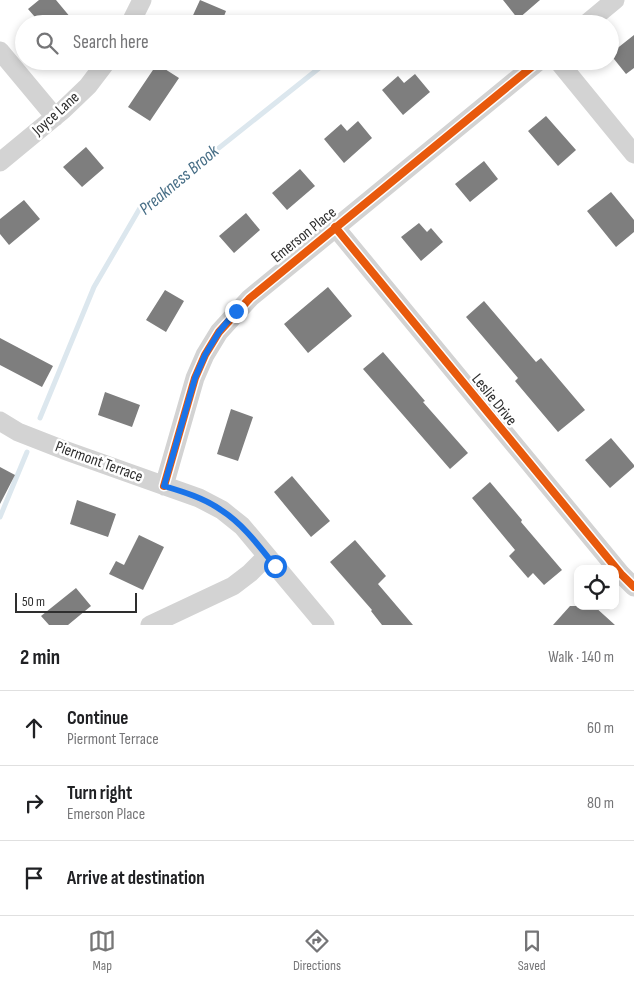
<!DOCTYPE html>
<html lang="en">
<head>
<meta charset="utf-8">
<style>
	body { margin:0; font-family:"Sofia Sans Condensed",sans-serif; background:#f6f6f6; color:#202124 }
	.controls { position:absolute; right:15px; bottom:15px; display:grid; overflow:hidden; border-radius:10px; box-shadow:0 2px 8px #0003 }
	.controls button { width:45px; height:45px; display:grid; place-items:center; padding:0; border:0; border-bottom:1px solid #e0e0e0; background:#fff; color:#202124; font:25px sans-serif }
	.scale { position:absolute; left:15px; bottom:12px; width:122px; box-sizing:border-box; padding-left:5px; border:2px solid #2e2e2e; border-top:0; font-size:14px; line-height:18px; white-space:nowrap; color:#2e2e2e; -webkit-text-stroke:4px #fff; paint-order:stroke }
	.stop { position:absolute; width:15px; height:15px; margin:-11px; border:4px solid #1a73e8; border-radius:50%; background:#fff }
	.stop.end { background:#1a73e8; border-color:#fff; box-shadow:0 1px 5px #0008 }
	.list { margin:0; padding:0; list-style:none }
	h2 { display:flex; justify-content:space-between; align-items:center; height:65px; margin:0; padding:0 20px; font-size:21px }
	h2 small { font-size:16px; font-weight:400; color:#757577 }
	.list li { display:grid; grid-template-columns:32px 1fr auto; gap:15px; align-items:center; box-sizing:border-box; height:75px; padding:0 20px; border-top:1px solid #e0e0e0 }
	.list b { display:block; font-size:19px; white-space:nowrap }
	.list p { margin:0; font-size:16px; white-space:nowrap; color:#757577 }
	.list em { font-size:16px; font-style:normal; color:#757577 }
	.icon { flex:none; width:28px; height:28px; fill:none; stroke:currentColor; stroke-width:2; stroke-linecap:round; stroke-linejoin:round }
	.map { position:relative; flex:none; width:634px; height:625px; overflow:hidden }
	.search { position:absolute; background:#fff; box-shadow:0 2px 8px #0003; left:15px; right:15px; top:15px; height:55px; display:flex; align-items:center; gap:12px; box-sizing:border-box; padding:0 18px; border-radius:28px; color:#757577; font-size:19px }
	.sheet { height:290px; background:#fff }
	nav { display:flex; justify-content:space-around; align-items:center; box-sizing:border-box; height:70px; border-top:1px solid #e0e0e0; background:#fff; font-size:14px; color:#757577 }
	nav a { display:grid; justify-items:center; gap:2px }
	nav .on { color:#777 }
	.map>svg:first-child { display:block }
	.lines { fill:none; stroke-linecap:round; stroke-linejoin:round }
	.stream { stroke:#dce7ee; stroke-width:5 }
	.building { fill:#7e7e7e }
	.street { stroke:#d3d3d3; stroke-width:19 }
	.cycleway-casing { stroke:#fff; stroke-width:11 }
	.cycleway { stroke:#e8590c; stroke-width:8 }
	.route { stroke:#1a73e8; stroke-width:6 }
	.labels { text-anchor:middle; dominant-baseline:central; stroke-width:5; stroke-linejoin:round; paint-order:stroke }
	.street-label { font-size:16px; fill:#2e2e2e; stroke:#fff }
	.water-label { font-size:18px; font-style:italic; fill:#476e86; stroke:#fff }
</style>
</head>
<body>
<div class="map">
<svg width="634" height="625" viewBox="0 0 634 625">
	<rect width="100%" height="100%" fill="#fff"/>
	<g class="lines">
		<path class="stream" d="M40,418L94,287L140,208L185,175L328,61
			M0,517L27,452"/>
	</g>
	<path class="building" d="M39,0H56L76,24H41L28,9Z
		M200,0L226,11L221,24H189Z
		M503,0H540L518,19Z
		M634,35V68L626,74L610,54Z
		M157,64L179,78L150,121L128,107Z
		M415,74L430,92L403,115L382,90L398,76L404,83Z
		M546,116L576,150L558,166L528,131Z
		M358,121L372,138L344,163L324,139L341,124L347,131Z
		M86,147L104,168L82,187L63,167Z
		M484,161L498,179L470,202L455,184Z
		M300,169L315,186L287,210L272,193Z
		M611,192L634,220V232L616,247L587,211Z
		M24,200L40,219L9,245L0,234V219Z
		M246,213L260,230L234,253L219,236Z
		M419,223L427,232L431,228L443,242L421,261L401,237Z
		M328,287L352,316L308,353L284,324Z
		M165,290L184,301L166,332L146,320Z
		M484,301L536,362L541,358L585,410L558,432L515,381L518,378L466,317Z
		M0,338L53,366L42,387L0,365Z
		M383,352L425,401L423,402L468,453L450,469L363,369Z
		M105,392L140,405L132,427L98,415Z
		M231,409L253,417L238,461L217,454Z
		M611,438L634,465V467L610,488L585,460Z
		M0,467L15,475L0,504Z
		M292,476L330,521L311,537L274,492Z
		M490,482L522,520L521,522L562,570L544,585L533,573L528,578L509,556L515,550L472,498Z
		M77,500L116,514L108,537L70,524Z
		M139,535L164,547L143,590L109,574L116,561L124,565Z
		M355,540L386,576L378,584L413,625H382L371,611L372,610L330,562Z
		M76,588L91,606L68,625H49L41,616Z
		M570,606H594L615,625H553Z"/>
	<g class="lines">
		<path class="street" d="M130,24L142,0
			M586,24L615,0
			M0,51L55,117
			M558,61L634,154
			M0,162L63,110L88,86L107,61
			M335,227L621,574L634,587
			M0,421L18,432L64,450L199,498L222,510L242,526L325,625
			M164,486L195,378L205,355L219,332L250,298L539,61
			M150,625L233,586L250,573L267,556"/>
		<defs>
			<path id="cycleway" d="M335,227L621,574L634,587
				M164,486L195,378L205,355L219,332L250,298L539,61"/>
		</defs>
		<use href="#cycleway" class="cycleway-casing"/>
		<use href="#cycleway" class="cycleway"/>
	</g>
	<g class="lines">
		<path class="route" d="M236,311L219,332L205,355L195,378L164,486C184,492 204,498 221,510C243,524 259,546 275,566"/>
	</g>
	<g class="labels">
		<g class="street-label">
			<text transform="translate(56 114) rotate(-42)">Joyce Lane</text>
			<text transform="translate(304 235) rotate(-39)">Emerson Place</text>
			<text transform="translate(494 400) rotate(51)">Leslie Drive</text>
			<text transform="translate(99 462) rotate(20)">Piermont Terrace</text>
		</g>
		<g class="water-label">
			<text transform="translate(179 180) rotate(-40)">Preakness Brook</text>
		</g>
	</g>
</svg>
<div class="controls">
<button><svg class="icon" aria-label="locate" viewBox="0 0 24 24"><circle cx="12" cy="12" r="6"/><path d="M12 2v4M12 18v4M2 12h4M18 12h4"/></svg></button>
</div>
<div class="scale">50 m</div>
<div class="stop" style="left:275px;top:566px"></div>
<div class="stop end" style="left:236px;top:311px"></div>
<div class="search"><svg class="icon" aria-label="search" viewBox="0 0 24 24"><circle cx="10" cy="10" r="6"/><path d="M15 15l6 6"/></svg>Search here</div>
</div>
<section class="sheet">
<h2>2 min<small>Walk · 140 m</small></h2>
<ul class="list">
<li><svg class="icon" aria-label="ahead" viewBox="0 0 24 24"><path d="M12 20V5M6 11l6-6 6 6"/></svg><div><b>Continue</b><p>Piermont Terrace</p></div><em>60 m</em></li>
<li><svg class="icon" aria-label="right" viewBox="0 0 24 24"><path d="M7 20v-9h11M14 6l5 5-5 5"/></svg><div><b>Turn right</b><p>Emerson Place</p></div><em>80 m</em></li>
<li><svg class="icon" aria-label="arrive" viewBox="0 0 24 24"><path d="M6 21V4h12l-3 4 3 4H6"/></svg><div><b>Arrive at destination</b></div></li>
</ul>
</section>
<nav>
<a class="on"><svg class="icon" aria-label="map" viewBox="0 0 24 24"><path d="M3 6l6-2 6 2 6-2v14l-6 2-6-2-6 2zM9 4v14M15 6v14"/></svg>Map</a>
<a><svg class="icon" aria-label="directions" viewBox="0 0 24 24"><path d="M12 3l9 9-9 9-9-9zM9 14v-3h6M13 9l2 2-2 2"/></svg>Directions</a>
<a><svg class="icon" aria-label="saved" viewBox="0 0 24 24"><path d="M7 4h10v16l-5-4-5 4z"/></svg>Saved</a>
</nav>
</body>
</html>
